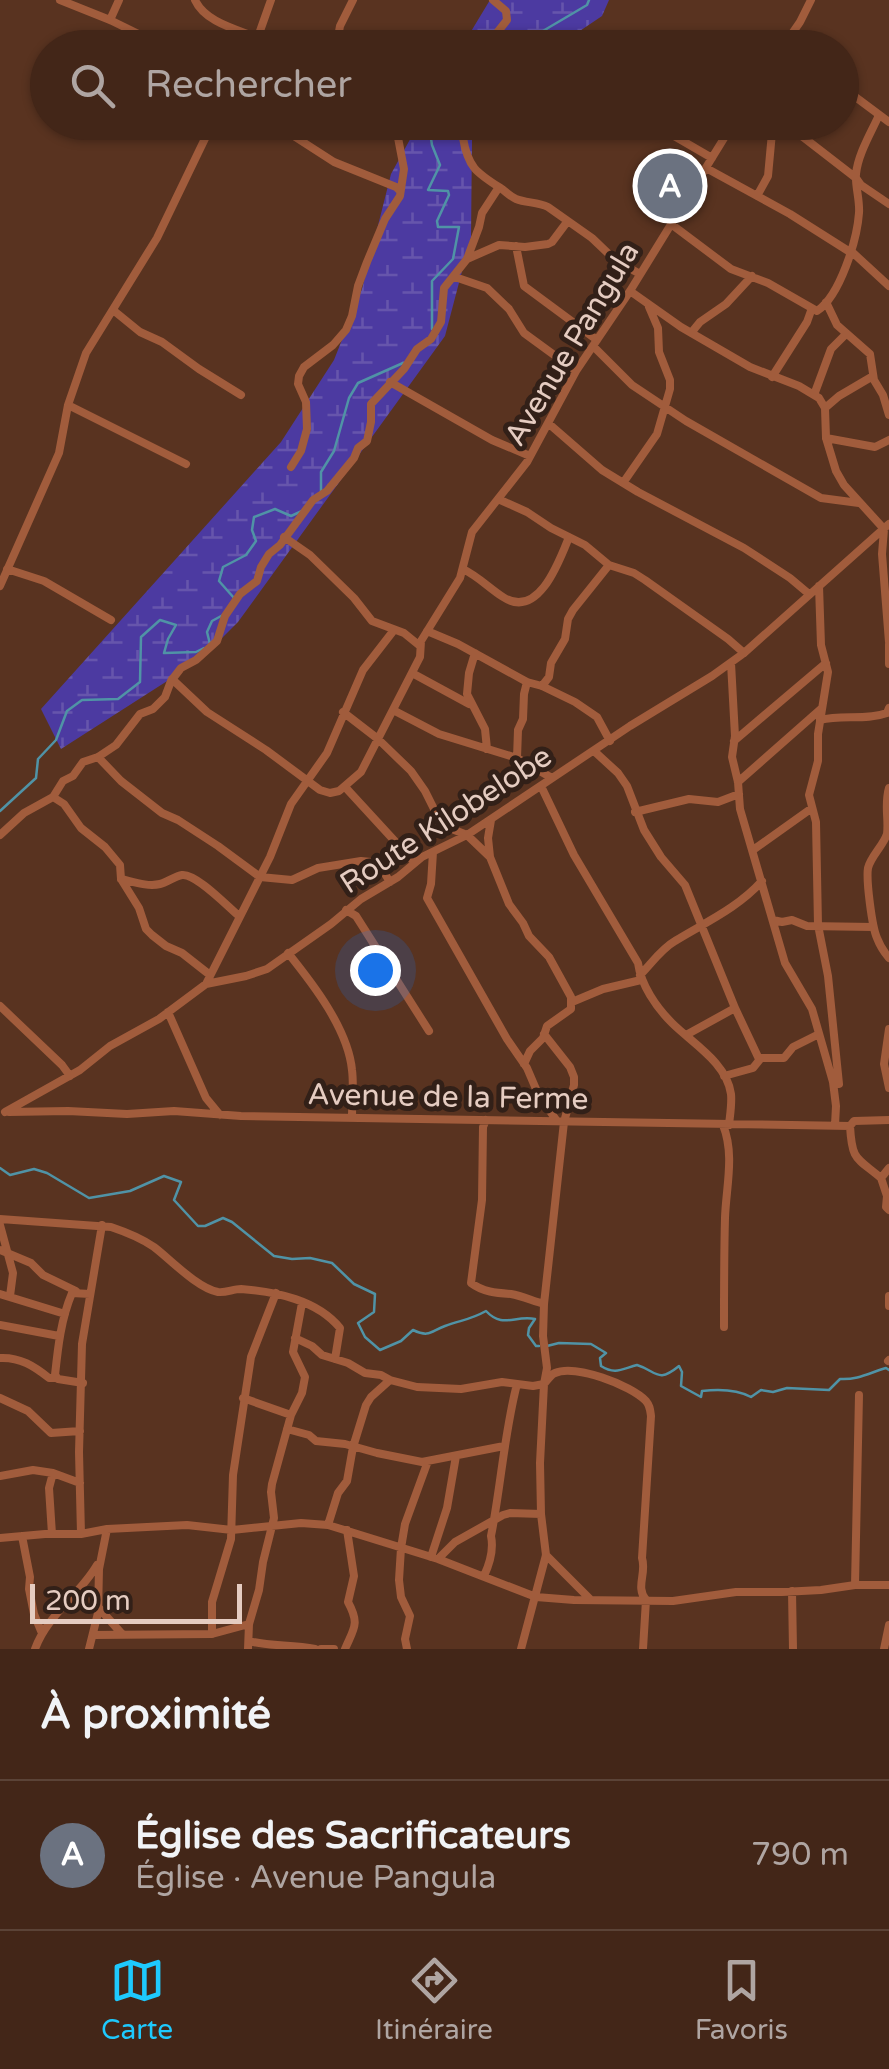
<!DOCTYPE html>
<html lang="fr">
<head>
<meta charset="utf-8">
<style>
	body { margin:0; font-family:"Varela Round",sans-serif; background:#4a2e21; color:#f1f3f6 }
	.scale { position:absolute; left:30px; bottom:25px; width:212px; box-sizing:border-box; padding-left:10px; border:5px solid #e5ccc1; border-top:0; font-size:28px; line-height:35px; white-space:nowrap; color:#e5ccc1; -webkit-text-stroke:8px #322018; paint-order:stroke }
	.you { position:absolute; left:375px; top:970px; width:35px; height:35px; margin:-25px; border:8px solid #fff; border-radius:50%; background:#1a73e8; box-shadow:0 0 0 15px #1a73e833 }
	.badge { display:grid; place-items:center; width:65px; height:65px; border-radius:50%; background:#1ec9fd; color:#fff; font-size:32px; font-weight:700 }
	.pin { position:absolute; translate:-50% -50%; border:5px solid #fff; box-shadow:0 2px 10px #0006 }
	.list { margin:0; padding:0; list-style:none }
	h2 { display:flex; justify-content:space-between; align-items:center; height:130px; margin:0; padding:0 40px; font-size:42px }
	h2 small { font-size:32px; font-weight:400; color:#afa5a2 }
	.list li { display:grid; grid-template-columns:65px 1fr auto; gap:30px; align-items:center; box-sizing:border-box; height:150px; padding:0 40px; border-top:2px solid #5b4337 }
	.list b { display:block; font-size:38px; white-space:nowrap }
	.list p { margin:0; font-size:32px; white-space:nowrap; color:#afa5a2 }
	.list em { font-size:32px; font-style:normal; color:#afa5a2 }
	.icon { flex:none; width:55px; height:55px; fill:none; stroke:currentColor; stroke-width:2; stroke-linecap:round; stroke-linejoin:round }
	.map { position:relative; flex:none; width:889px; height:1649px; overflow:hidden }
	.search { position:absolute; background:#432618; box-shadow:0 2px 8px #0004; left:30px; right:30px; top:30px; height:110px; display:flex; align-items:center; gap:25px; box-sizing:border-box; padding:0 35px; border-radius:55px; color:#afa5a2; font-size:38px }
	.sheet { height:280px; background:#432618 }
	nav { display:flex; justify-content:space-around; align-items:center; box-sizing:border-box; height:140px; border-top:2px solid #5b4337; background:#432618; font-size:28px; color:#afa5a2 }
	nav a { display:grid; justify-items:center; gap:5px }
	nav .on { color:#1ec9fd }
	.map>svg:first-child { display:block }
	.wetland { fill:url(#wetland-marsh) }
	.lines { fill:none; stroke-linecap:round; stroke-linejoin:round }
	.stream { stroke:#5093a6; stroke-width:2.5 }
	.minor { stroke:#a15c3c; stroke-width:8 }
	.labels { text-anchor:middle; dominant-baseline:central; stroke-width:10; stroke-linejoin:round; paint-order:stroke }
	.street-label { font-size:30px; fill:#e5ccc1; stroke:#322018 }
</style>
</head>
<body>
<div class="map">
<svg width="889" height="1649" viewBox="0 0 889 1649">
	<defs>
		<pattern id="wetland-marsh" width="20" height="14" patternUnits="userSpaceOnUse" patternTransform="scale(2.5)"><rect width="20" height="14" fill="#4c3aa1"/><path d="M1 5h8M5 5V1M11 12h8M15 12V8" fill="none" stroke="#6655ac"/></pattern>
	</defs>
	<rect width="100%" height="100%" fill="#593320"/>
	<path class="wetland" d="M490,0H609L602,16L556,47L461,48Z
		M419,123H482L472,140L471,237L445,336L238,622L200,660L61,749L41,709L281,442L334,360L362,289L391,174Z"/>
	<g class="lines">
		<path class="stream" d="M514,48L587,5L589,0
			M432,329V281L453,259L459,227H438L437,221L449,195L448,191L428,190L440,165L432,145L429,126L436,122
			M321,493V472L334,451L349,398L358,383L403,363
			M234,598L219,581L223,567L246,555L256,541L252,530L254,517L275,509L291,516L302,511
			M210,644L207,632L212,621L223,615
			M0,811L36,778L38,759L56,740L67,711L82,700L118,699L140,682L141,637L160,620L176,625L168,639L164,653L196,652L204,648
			M0,1168L10,1175L34,1169L47,1173L89,1198L130,1191L164,1176L181,1182L174,1200L198,1226H205L223,1218L232,1222L274,1256L292,1259L310,1258L332,1263L354,1284L375,1294L374,1312L358,1323L365,1337L380,1350L401,1341L413,1330C430,1338 431,1331 445,1326C461,1320 470,1320 486,1311C503,1329 514,1315 535,1319L529,1328L528,1335L536,1346H539
			M547,1346L559,1343L591,1344L606,1353L600,1358L601,1366C615,1375 622,1369 637,1365C657,1371 657,1384 679,1366L682,1372L681,1386L701,1397L702,1391C719,1389 736,1389 751,1397L761,1390L773,1392L787,1388L829,1390L840,1379C858,1380 869,1373 886,1368L889,1370"/>
		<path class="minor" d="M60,0L110,20L167,48
			M195,0C205,22 236,29 258,38
			M110,20L119,0
			M254,48L271,0
			M336,48L340,26L353,0
			M479,48L492,39L507,20L506,11L493,0
			M782,48L800,22L811,0
			M842,87L889,122
			M272,122L334,162L396,187L399,190
			M650,122L712,158
			M717,122L729,132
			M779,122L803,137L856,178L861,185L889,204
			M463,138C468,168 477,173 502,189C506,192 511,197 516,199C526,203 538,202 548,207L592,238L615,260L640,274
			M706,168L790,214L850,252
			M757,196L768,176L773,122
			M671,224L731,269L768,283L817,311C840,296 857,240 859,213C860,200 855,186 856,174C858,154 871,133 879,115
			M516,246L524,286L597,340
			M851,251L889,286
			M467,259L499,245L525,247L548,244L552,242L567,222
			M455,277L487,288L509,309L524,333L576,371
			M630,291L681,327L750,367L799,386L819,398L825,408L826,438L836,471L844,485L884,529L882,554L889,642
			M826,302L837,325L870,354L874,380L883,395L889,415
			M113,310L140,332L162,342L199,369L241,395
			M691,333L700,322L726,304L752,276
			M593,346L632,385L686,421L821,498L859,503
			M772,377L807,322L812,308
			M390,382L492,440L530,456
			M814,395L831,349L845,335
			M68,405L186,464
			M825,408L839,396L873,376
			M548,423L602,470L638,492L744,548L790,578L809,594
			M826,438L875,447L889,440
			M291,467L301,451L307,429L306,402L298,384L299,376L304,367L333,345L346,330L352,316L358,286L367,262L385,219L400,196L404,169L395,122
			M623,483L657,434L670,389V380L659,352L658,328L649,307
			M498,499L527,512L551,528L585,545L609,565L634,573L645,580L728,639L744,653
			M284,537L310,555L354,598L372,621L404,633L420,646
			M7,569L44,581L111,620
			M463,569C479,577 489,588 503,597C538,620 559,562 569,537
			M0,586L59,453L68,405L86,353L157,238L213,122
			M819,586L821,645L828,672L818,734V761L809,795L816,822L818,925L828,976L839,1084
			M427,631L458,644L527,682L542,686L575,702L597,717L610,741
			M889,644V664
			M475,653L469,673L467,694L485,729L487,749
			M731,663L735,736L732,757L738,782L740,809L785,963L812,1009L833,1082L836,1106L835,1125
			M412,673L469,704
			M172,679L207,712L266,750L320,790L330,793L339,791L361,772L420,657L421,641L460,578L472,532L527,462L576,371L630,291L734,122
			M542,686L549,677L551,663L565,639L568,619L573,610L609,565
			M393,710L439,734L517,758L552,778
			M343,712L378,739L411,771L425,791L442,825L467,835L490,857L509,904L523,923L529,936L549,957L571,997V1009L547,1026L543,1038L530,1051L524,1064
			M820,720C842,714 865,721 887,713L889,708
			M734,741L826,663
			M594,751L618,773L627,786L644,830L661,857L685,885L735,1008L686,1035
			M98,757L121,781L162,813L178,820L218,846L260,877L292,880L318,868L361,861L371,862L380,866L390,882
			M517,758L518,730L523,719L524,694L527,682
			M738,782L822,708
			M541,786L574,855L638,963C641,985 656,1007 672,1023C692,1043 727,1063 731,1094C732,1104 730,1115 729,1125
			M346,788L414,862
			M889,788C884,805 889,819 887,834C883,846 871,856 868,868C866,880 872,927 877,938C880,946 884,952 889,958
			M53,797L64,804L81,828L105,847L120,865L121,879L139,908L146,929L152,935L166,946L182,953L210,975
			M635,812L689,799L718,802L739,794
			M0,835L24,813L53,797L63,781L73,776L83,762L98,757L116,745L140,714L153,709L165,697L171,681L181,668L196,660L217,641L225,616L240,594L257,581L261,567L269,554L280,545L313,500L327,491L354,458L358,448L367,441L371,422V404L404,369L417,349L431,339L441,322L444,288L467,259L479,227L482,213L499,187
			M753,850L812,808
			M433,852L431,884L427,898L507,1039L527,1068L539,1096L557,1121
			M490,857L488,838L491,820
			M121,879C134,882 148,887 160,884C168,882 175,876 182,875C196,873 228,907 239,916
			M346,910L356,916L429,1031
			M773,920L782,922L792,920L807,926L873,927
			M288,953C313,984 348,1029 352,1070C354,1086 352,1102 352,1118
			M640,975C651,964 661,949 675,941C704,923 738,908 762,881
			M206,984L270,857L291,804L327,753L363,670L394,630
			M572,1002L603,989L641,980
			M0,1006L62,1065L70,1076
			M735,1008L759,1059
			M168,1012L206,1098L220,1115
			M889,1029L884,1064L889,1088
			M724,1076L753,1068L761,1058H784L793,1047L819,1034
			M5,1112L80,1070L110,1046L159,1019L206,984L246,976L267,969L331,924L361,899L398,877L422,857L467,835L630,726L712,676L744,653L889,524
			M9,1112L68,1111L127,1114L174,1111L241,1116L850,1126L854,1121L889,1120
			M486,1120L483,1127L482,1200L471,1283C483,1292 496,1293 511,1294C522,1296 533,1301 544,1304
			M723,1125C735,1155 726,1187 725,1218C724,1254 724,1291 724,1327
			M850,1126C852,1161 856,1157 881,1178
			M889,1168L881,1178L887,1196L886,1207L889,1210
			M0,1219L111,1227C126,1232 141,1238 154,1247C170,1259 197,1288 218,1292C226,1293 233,1289 241,1289C277,1292 317,1300 340,1328L335,1359
			M0,1225L13,1273L10,1296
			M0,1250L31,1263L43,1275L76,1291
			M0,1294L65,1314
			M889,1296V1306
			M0,1325L59,1336
			M295,1338L312,1346L322,1355L348,1363L365,1373L381,1375L390,1380
			M0,1358C20,1357 34,1366 49,1378H56
			M888,1361L889,1360
			M83,1383L58,1379L55,1375C58,1347 61,1319 72,1293L90,1294
			M0,1398L28,1411L51,1433L80,1431
			M243,1398L291,1415
			M287,1429L309,1435L316,1441L345,1444L377,1453L422,1462L504,1446
			M0,1476L33,1470L53,1473L80,1483
			M328,1525L338,1493L347,1481L353,1447L366,1405L371,1397L390,1380L417,1387L461,1389L502,1382L533,1386L544,1384C547,1381 551,1374 555,1373C575,1364 631,1385 646,1401C650,1406 650,1409 651,1416L642,1558C647,1573 635,1587 646,1600L643,1649
			M52,1534L49,1488L53,1473
			M81,1534L79,1452L82,1344L102,1225
			M22,1536L30,1577L29,1589L34,1614L41,1631
			M0,1538L45,1534H81L107,1529L187,1525L232,1530L301,1523L328,1525L438,1559L536,1597L574,1600L673,1601L736,1592H782L821,1590L855,1585H889
			M546,1555L591,1600
			M431,1557L447,1508L456,1456
			M438,1559L455,1542L503,1515L510,1513L541,1514
			M484,1576C490,1563 494,1550 491,1536C501,1486 504,1434 517,1384
			M855,1585L859,1395
			M792,1591L793,1649
			M99,1608L122,1634
			M212,1634V1602L231,1539L233,1475L251,1357L276,1293
			M94,1635L212,1634L249,1624
			M249,1641C270,1647 293,1644 315,1649
			M35,1649C47,1615 79,1596 97,1565
			M89,1649L98,1613L99,1569L107,1529
			M248,1649L249,1624L259,1590L263,1562L274,1518L271,1492L272,1484L291,1415L302,1393L305,1377L293,1352L302,1303
			M321,1649H334
			M345,1649C354,1628 360,1624 348,1602L354,1576L347,1530
			M407,1649L405,1639L410,1616L401,1597L399,1580L401,1548L405,1524L428,1461
			M521,1649L546,1555L541,1514L540,1463L544,1384L547,1368L543,1336L544,1304L564,1122L574,1085V1077L570,1067L544,1034
			M884,1649L889,1625"/>
	</g>
	<g class="labels">
		<g class="street-label">
			<text transform="translate(572 344) rotate(-59)">Avenue Pangula</text>
			<text transform="translate(446 820) rotate(-33)">Route Kilobelobe</text>
			<text transform="translate(448 1097) rotate(1)">Avenue de la Ferme</text>
		</g>
	</g>
</svg>
<div class="scale">200 m</div>
<div class="you"></div>
<div class="pin badge" style="left:670px;top:186px;background:#6b7280">A</div>
<div class="search"><svg class="icon" aria-label="search" viewBox="0 0 24 24"><circle cx="10" cy="10" r="6"/><path d="M15 15l6 6"/></svg>Rechercher</div>
</div>
<section class="sheet">
<h2>À proximité<small></small></h2>
<ul class="list">
<li><span class="badge" style="background:#6b7280">A</span><div><b>Église des Sacrificateurs</b><p>Église · Avenue Pangula</p></div><em>790 m</em></li>
</ul>
</section>
<nav>
<a class="on"><svg class="icon" aria-label="map" viewBox="0 0 24 24"><path d="M3 6l6-2 6 2 6-2v14l-6 2-6-2-6 2zM9 4v14M15 6v14"/></svg>Carte</a>
<a><svg class="icon" aria-label="directions" viewBox="0 0 24 24"><path d="M12 3l9 9-9 9-9-9zM9 14v-3h6M13 9l2 2-2 2"/></svg>Itinéraire</a>
<a><svg class="icon" aria-label="saved" viewBox="0 0 24 24"><path d="M7 4h10v16l-5-4-5 4z"/></svg>Favoris</a>
</nav>
</body>
</html>
